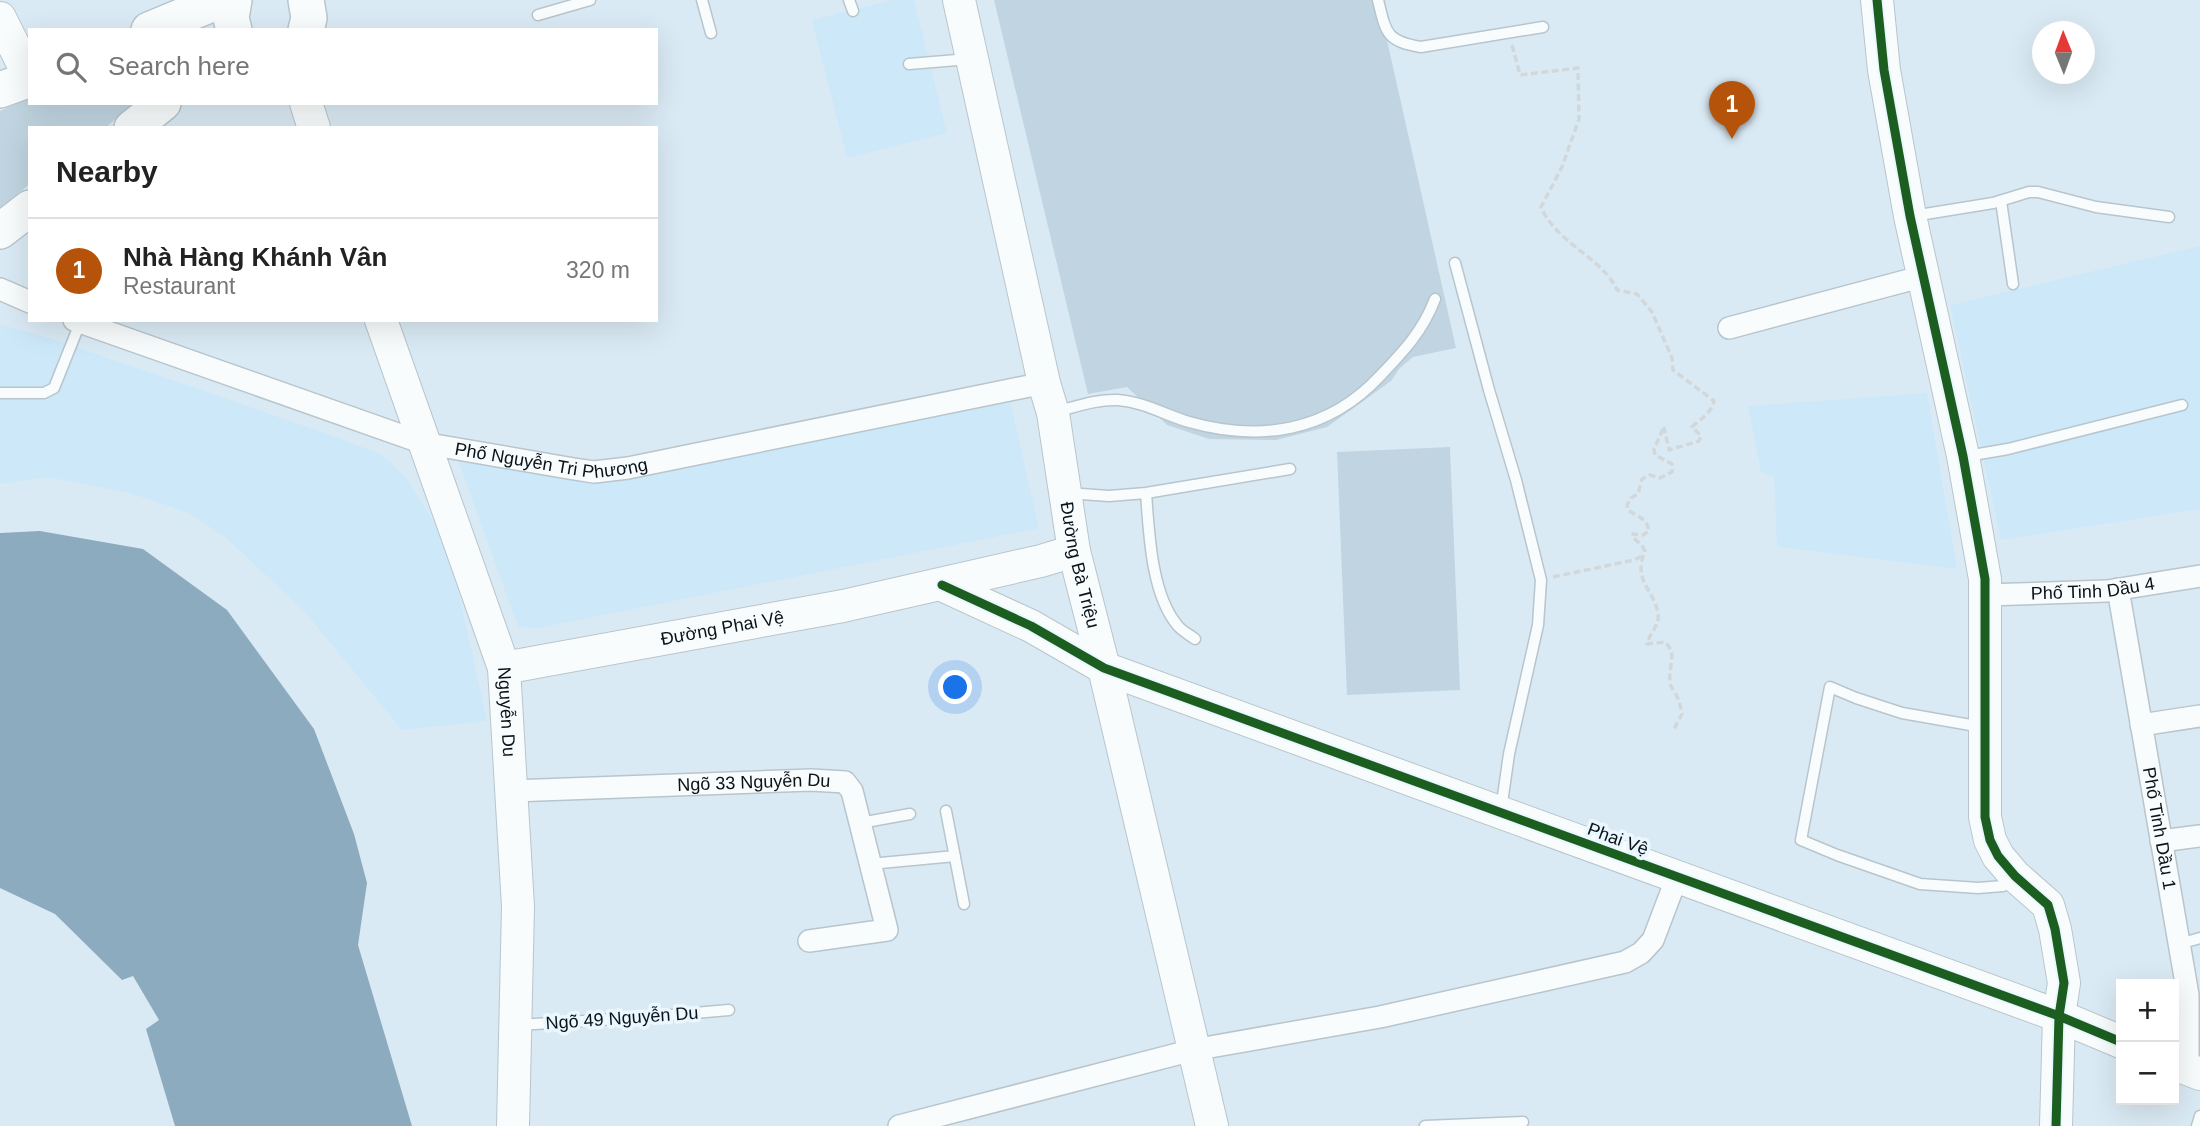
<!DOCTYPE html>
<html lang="en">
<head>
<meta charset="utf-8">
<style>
	body { margin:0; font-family:Arial,sans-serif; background:#f6f6f6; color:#222 }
	.controls { position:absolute; right:21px; bottom:21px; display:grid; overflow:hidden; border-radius:0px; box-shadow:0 7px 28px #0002 }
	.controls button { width:63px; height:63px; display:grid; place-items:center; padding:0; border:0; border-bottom:2px solid #e0e0e0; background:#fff; color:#222; font:35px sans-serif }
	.compass { position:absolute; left:2032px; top:21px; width:63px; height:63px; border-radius:50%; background:#fff; box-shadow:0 7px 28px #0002; rotate:359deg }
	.you { position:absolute; left:956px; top:688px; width:24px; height:24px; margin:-18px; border:5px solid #fff; border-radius:50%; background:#1a73e8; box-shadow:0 0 0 10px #1a73e833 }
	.badge { display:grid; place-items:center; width:46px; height:46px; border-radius:50%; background:#b45309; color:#fff; font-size:23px; font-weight:700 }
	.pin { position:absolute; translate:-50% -58px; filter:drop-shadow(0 2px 4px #0008) }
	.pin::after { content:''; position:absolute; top:37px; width:24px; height:21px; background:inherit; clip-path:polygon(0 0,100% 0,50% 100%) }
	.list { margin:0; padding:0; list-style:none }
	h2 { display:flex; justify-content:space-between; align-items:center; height:91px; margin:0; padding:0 28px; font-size:30px }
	h2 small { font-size:23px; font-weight:400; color:#767676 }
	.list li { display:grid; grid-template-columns:46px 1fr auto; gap:21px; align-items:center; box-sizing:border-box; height:105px; padding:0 28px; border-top:2px solid #e0e0e0 }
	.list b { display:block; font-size:26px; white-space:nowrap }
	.list p { margin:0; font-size:23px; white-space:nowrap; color:#767676 }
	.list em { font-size:23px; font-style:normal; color:#767676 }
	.icon { flex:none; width:38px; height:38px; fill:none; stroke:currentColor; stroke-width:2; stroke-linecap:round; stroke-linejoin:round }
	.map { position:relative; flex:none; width:2200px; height:1126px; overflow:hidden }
	.search { position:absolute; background:#fff; box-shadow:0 7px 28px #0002; left:28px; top:28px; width:630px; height:77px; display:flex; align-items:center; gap:18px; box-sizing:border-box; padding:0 24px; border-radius:0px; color:#767676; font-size:26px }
	.panel { position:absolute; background:#fff; box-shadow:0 7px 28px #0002; left:28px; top:126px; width:630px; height:196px; border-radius:0px }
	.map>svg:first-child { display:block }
	.built { fill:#cde8f9 }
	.green { fill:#c0d5e1 }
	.water { fill:#8dabbf }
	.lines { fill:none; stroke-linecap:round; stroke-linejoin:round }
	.lane-casing { stroke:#b8c5cc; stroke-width:13 }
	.street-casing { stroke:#b8c5cc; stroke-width:24 }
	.secondary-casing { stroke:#b8c5cc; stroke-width:34 }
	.primary-casing { stroke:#b8c5cc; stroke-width:38 }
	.path { stroke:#d2d7da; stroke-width:3.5; stroke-dasharray:7 3.5; stroke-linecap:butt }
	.lane { stroke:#f9fcfd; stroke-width:10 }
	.street { stroke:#f9fcfd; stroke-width:21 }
	.secondary { stroke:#f9fcfd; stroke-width:32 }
	.primary { stroke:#f9fcfd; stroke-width:35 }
	.cycleway-casing { stroke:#ebf7fe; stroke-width:13 }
	.cycleway { stroke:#1b5e20; stroke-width:9 }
	.labels { text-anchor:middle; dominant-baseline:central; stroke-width:7; stroke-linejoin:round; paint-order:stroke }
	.street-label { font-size:18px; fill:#081218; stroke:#ebf7fe }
</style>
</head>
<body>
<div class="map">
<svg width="2200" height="1126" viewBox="0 0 2200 1126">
	<rect width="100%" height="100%" fill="#daeaf4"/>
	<path class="built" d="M893,0H914L947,133L847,158L812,20Z
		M2200,246V509L2001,540L1950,305Z
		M0,324L59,341L331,435L380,454L395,466L407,479L436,525L458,590L487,721L402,730L304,611L224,536L186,512L130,493L47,477L0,484Z
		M1927,393L1957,569L1777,547L1774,477L1761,472L1748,406Z
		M1009,396L1039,528L539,628L518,627L457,457L542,470L577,481Z"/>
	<path class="green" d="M994,0H1378L1456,348L1413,357L1400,368L1391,381L1327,427L1276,440L1209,439L1167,425L1127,387L1088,394Z
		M30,98V103H134L105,128H30V184L0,207V111Z
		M1450,447L1460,690L1347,695L1337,452Z"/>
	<path class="water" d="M40,531L143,549L227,610L314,729L354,834L367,883L358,945L412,1126H175L146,1029L159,1020L133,976L122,980L55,914L0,888V533Z"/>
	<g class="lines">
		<defs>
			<path id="lane" d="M702,0L711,33
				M849,0L853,11
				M1378,0C1386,33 1386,41 1421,47L1543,27
				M538,15L590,0
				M909,64L969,59
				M2001,201L2013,284
				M1913,216L1993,203L2029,192H2038L2096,207L2169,217
				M1455,263L1489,390L1516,480L1541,580L1538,625L1509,754L1501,810
				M0,393H44L54,388L80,323
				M1055,412C1075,407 1097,399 1118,400C1144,402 1165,415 1189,422C1260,442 1328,432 1380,376C1403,352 1423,331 1435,299
				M1967,456L2008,449L2182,405
				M1067,493L1109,496L1146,493L1290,469
				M1146,493C1149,532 1151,595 1178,626C1182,631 1190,635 1195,639
				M1982,727L1902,713L1856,698L1830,687L1801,840L1837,855L1920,884L1978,888L2003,886L2013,877
				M946,811L964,904
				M860,823L910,814
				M870,864L955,856
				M2179,944L2200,938
				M518,1025L649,1017L729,1010
				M1425,1126L1523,1122
				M2197,1126L2200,1116"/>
			<g id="street">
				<path d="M0,289L30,302"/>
				<path id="s1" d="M74,320L423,443L574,469L594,472L628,468L1044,383"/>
				<path d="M1729,328L1924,276"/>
				<path id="s2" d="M2118,589L2188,995V1070"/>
				<path id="s3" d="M1985,595L2107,591L2200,576"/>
				<path d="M2141,725L2200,716"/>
				<path id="s4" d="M512,791L811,780L845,782L852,791L887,930L809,941"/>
				<path d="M2161,841L2200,836"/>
				<path d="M899,1126L1193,1050L1380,1017L1625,962L1641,953L1653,940L1677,877"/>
			</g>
			<g id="secondary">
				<path id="s5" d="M959,0L1044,383L1053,413L1074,551L1104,668L1212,1126"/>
				<path d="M1877,0L1884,70L1910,216L1963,456L1985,579V817L1990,840L1998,856L2015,876L2048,905L2055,929L2064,983L2059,1016L2056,1126"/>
				<path d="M0,18L30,78"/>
				<path d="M306,103L314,128"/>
				<path id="s6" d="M381,320L504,668L518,907L513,1126"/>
				<path d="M942,585L1031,626L1104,668L2059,1016L2121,1042"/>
				<path id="s7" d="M504,668L843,606L1041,561L1074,551"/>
				<path d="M2174,1064L2200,1074"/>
			</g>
			<path id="primary" d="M306,0L309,18L306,30
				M149,30L221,0
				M234,30L231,18L234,0
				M0,90L30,79
				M132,128L163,103
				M0,231L30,208"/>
		</defs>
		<use href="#lane" class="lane-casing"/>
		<use href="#street" class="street-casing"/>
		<use href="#secondary" class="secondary-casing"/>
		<use href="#primary" class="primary-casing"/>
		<path class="path" d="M1512,45L1520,75L1578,68L1579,119L1562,167L1541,207C1556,243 1603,258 1617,290L1637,294L1652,312L1672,358L1673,370L1714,401C1711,414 1700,419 1692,427L1701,436L1699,441L1669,450L1664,427
			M1663,429L1654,449L1655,455L1672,464V472L1660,478L1650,475L1642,479L1638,494L1631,498L1627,505L1628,510C1637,517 1647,517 1649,531L1643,535L1633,534L1632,536L1642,546L1645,551C1632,582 1655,590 1658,614C1660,626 1649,633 1647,644L1665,642C1678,654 1668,666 1670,681C1670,688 1675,691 1677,697C1680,702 1681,709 1682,714L1673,731
			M1553,577L1634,560L1644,555"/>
		<use href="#lane" class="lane"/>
		<use href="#street" class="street"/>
		<use href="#secondary" class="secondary"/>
		<use href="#primary" class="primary"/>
		<defs>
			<path id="cycleway" d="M1877,0L1884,70L1910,216L1963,456L1985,579V817L1990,840L1998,856L2015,876L2048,905L2055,929L2064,983L2059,1016L2056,1126
				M942,585L1031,626L1104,668L2059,1016L2121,1042"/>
		</defs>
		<use href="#cycleway" class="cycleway-casing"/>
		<use href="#cycleway" class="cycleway"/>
	</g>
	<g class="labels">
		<g class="street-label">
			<text stroke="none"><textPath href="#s1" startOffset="500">Phố Nguyễn Tri Phương</textPath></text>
			<text stroke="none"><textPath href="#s5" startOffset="578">Đường Bà Triệu</textPath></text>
			<text stroke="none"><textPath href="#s3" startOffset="108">Phố Tinh Dầu 4</textPath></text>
			<text stroke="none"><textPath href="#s7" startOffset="222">Đường Phai Vệ</textPath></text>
			<text stroke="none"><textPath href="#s6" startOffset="413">Nguyễn Du</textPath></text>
			<text stroke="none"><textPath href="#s4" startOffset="242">Ngõ 33 Nguyễn Du</textPath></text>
			<text stroke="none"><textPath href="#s2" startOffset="243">Phố Tinh Dầu 1</textPath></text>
			<text transform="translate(1618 839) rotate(20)">Phai Vệ</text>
			<text transform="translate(622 1018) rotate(-4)">Ngõ 49 Nguyễn Du</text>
		</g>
	</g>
</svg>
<div class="controls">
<button>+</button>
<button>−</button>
</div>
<svg class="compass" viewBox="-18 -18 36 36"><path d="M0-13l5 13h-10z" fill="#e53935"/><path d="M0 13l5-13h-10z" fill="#767676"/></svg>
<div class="you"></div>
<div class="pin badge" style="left:1732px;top:139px">1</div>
<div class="search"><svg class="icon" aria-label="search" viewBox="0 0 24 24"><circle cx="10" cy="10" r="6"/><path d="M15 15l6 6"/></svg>Search here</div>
<section class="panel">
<h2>Nearby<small></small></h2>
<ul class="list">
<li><span class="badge">1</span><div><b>Nhà Hàng Khánh Vân</b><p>Restaurant</p></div><em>320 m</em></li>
</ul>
</section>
</div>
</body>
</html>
